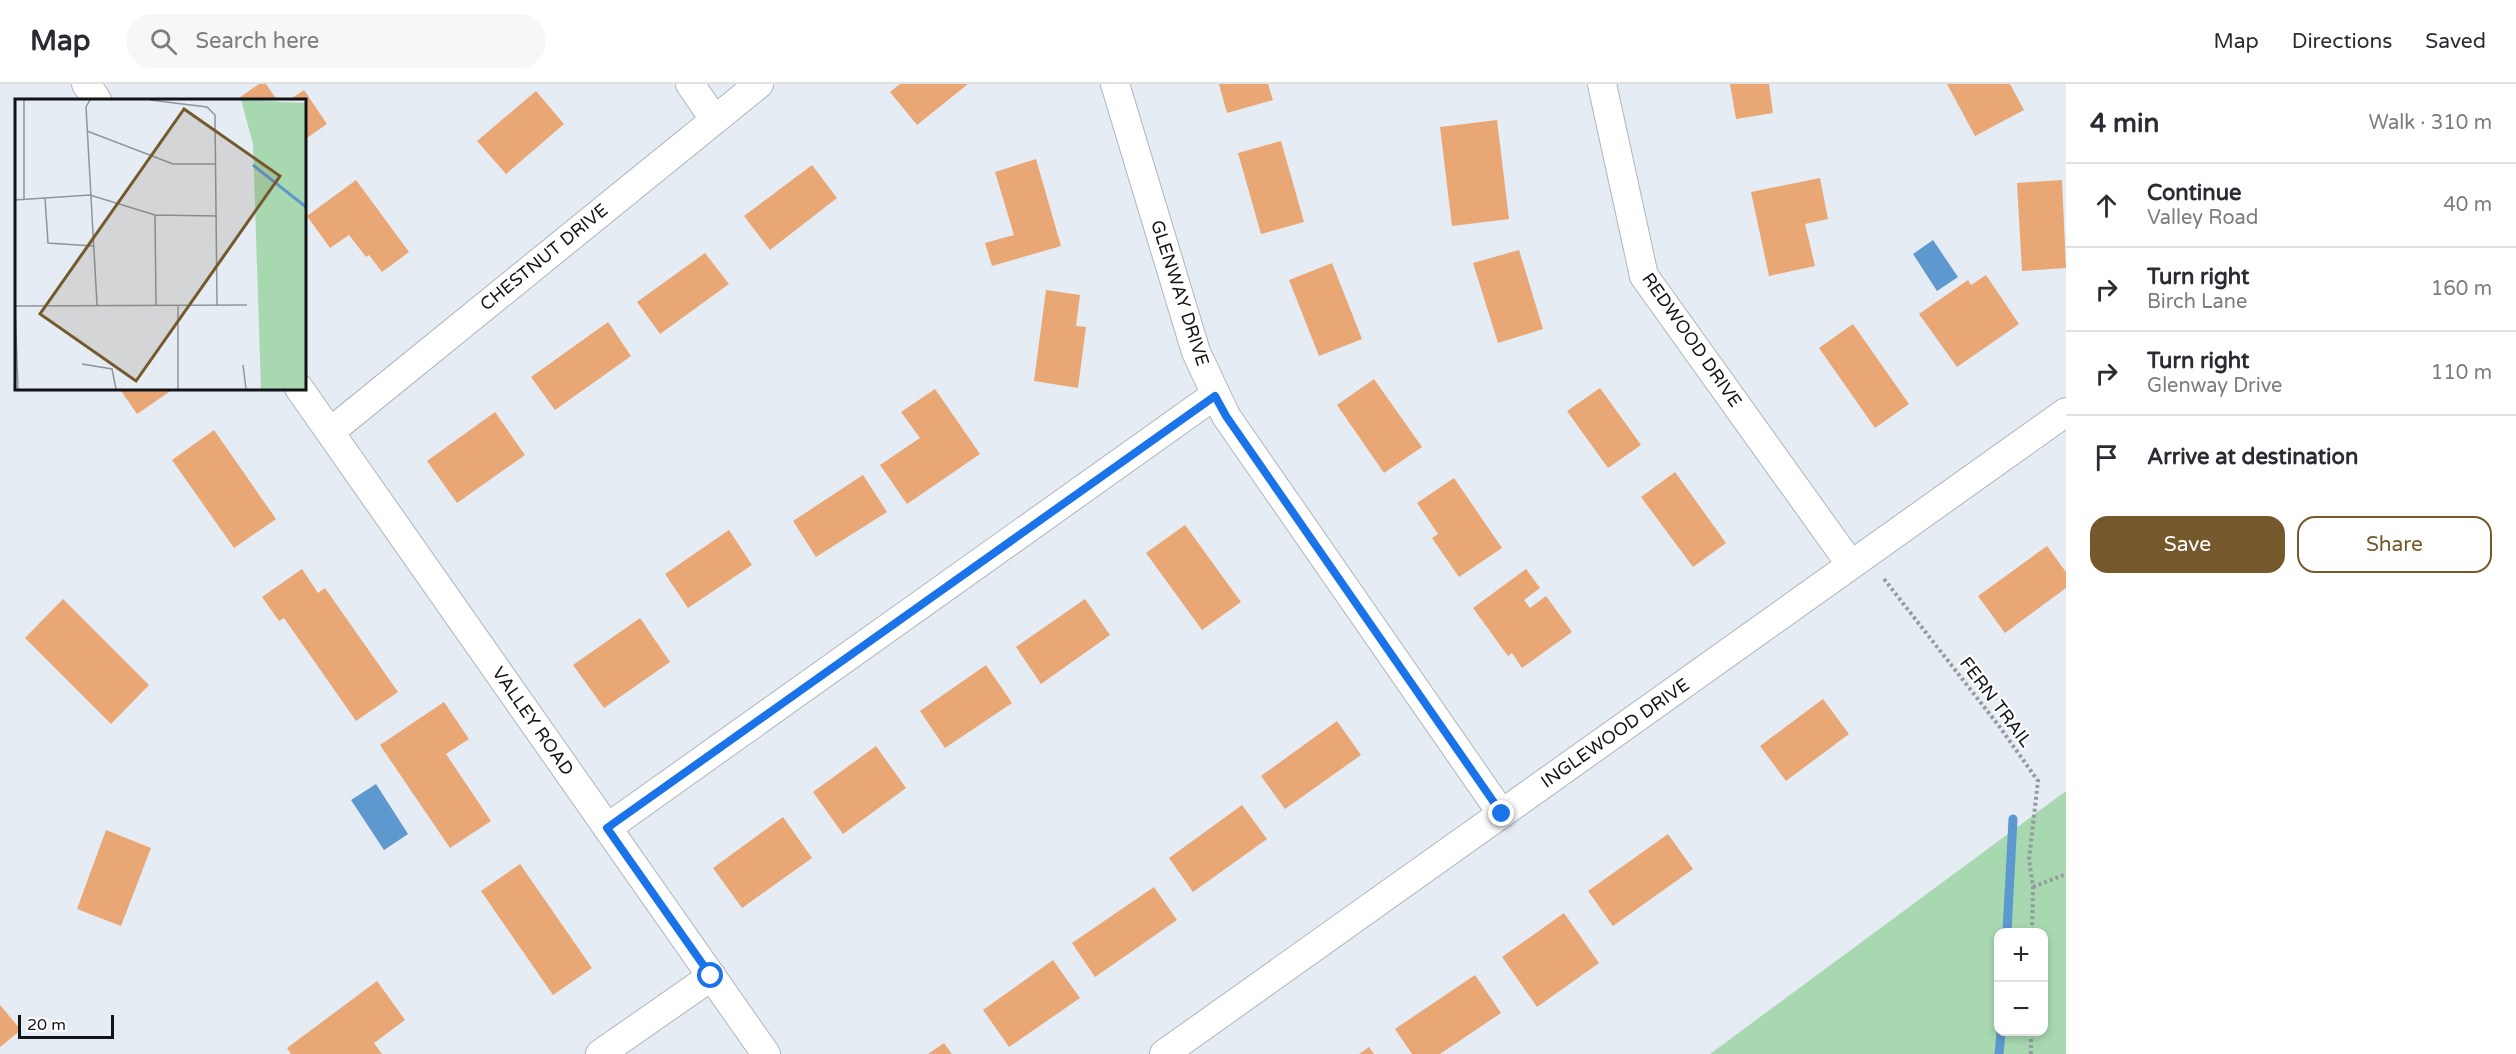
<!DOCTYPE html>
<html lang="en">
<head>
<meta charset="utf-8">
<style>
	body { margin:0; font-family:"Varela Round",sans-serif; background:#f7f7f7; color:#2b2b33 }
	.controls { position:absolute; right:18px; bottom:18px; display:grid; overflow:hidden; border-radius:12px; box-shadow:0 3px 9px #0003 }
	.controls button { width:54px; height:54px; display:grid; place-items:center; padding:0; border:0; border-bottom:2px solid #e1e1e2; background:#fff; color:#2b2b33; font:30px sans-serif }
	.scale { position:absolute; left:18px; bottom:15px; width:96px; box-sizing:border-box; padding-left:6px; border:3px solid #111316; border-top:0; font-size:16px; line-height:21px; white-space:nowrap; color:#111316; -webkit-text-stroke:4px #fff; paint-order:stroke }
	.stop { position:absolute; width:18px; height:18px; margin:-14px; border:4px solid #1a73e8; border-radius:50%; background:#fff }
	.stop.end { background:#1a73e8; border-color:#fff; box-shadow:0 2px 6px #0008 }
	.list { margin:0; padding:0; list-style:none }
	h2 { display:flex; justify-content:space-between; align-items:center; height:78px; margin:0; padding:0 24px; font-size:26px }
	h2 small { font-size:20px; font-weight:400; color:#7c7c81 }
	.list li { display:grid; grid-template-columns:39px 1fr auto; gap:18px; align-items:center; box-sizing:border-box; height:84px; padding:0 24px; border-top:2px solid #e1e1e2 }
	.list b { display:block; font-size:22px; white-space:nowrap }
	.list p { margin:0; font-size:20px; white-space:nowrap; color:#7c7c81 }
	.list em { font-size:20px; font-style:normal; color:#7c7c81 }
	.actions { display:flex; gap:12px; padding:18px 24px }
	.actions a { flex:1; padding:14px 0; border:2px solid #75592c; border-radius:18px; text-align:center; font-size:21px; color:#75592c }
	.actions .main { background:#75592c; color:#fff }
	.icon { flex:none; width:33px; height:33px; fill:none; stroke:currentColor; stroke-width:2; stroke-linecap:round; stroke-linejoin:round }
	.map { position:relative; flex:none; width:2066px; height:970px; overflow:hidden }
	header { display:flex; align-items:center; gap:36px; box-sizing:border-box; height:84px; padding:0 30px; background:#fff; border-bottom:2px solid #e1e1e2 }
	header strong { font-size:28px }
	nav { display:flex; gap:33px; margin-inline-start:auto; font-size:21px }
	.search { width:420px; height:54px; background:#f7f7f7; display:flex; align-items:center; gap:15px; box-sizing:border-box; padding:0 21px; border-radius:33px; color:#7c7c81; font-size:22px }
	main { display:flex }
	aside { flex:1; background:#fff }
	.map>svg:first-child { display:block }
	.green { fill:#a8d8b0; fill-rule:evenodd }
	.water { fill:#5d98ce }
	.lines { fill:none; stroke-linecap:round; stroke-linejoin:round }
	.stream { stroke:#5d98ce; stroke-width:9 }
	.building { fill:#e9a776 }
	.street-casing { stroke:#aeb5bd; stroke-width:30 }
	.path { stroke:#959aa0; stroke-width:4; stroke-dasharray:3 3; stroke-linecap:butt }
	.street { stroke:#fff; stroke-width:28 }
	.route { stroke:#1a73e8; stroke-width:8 }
	.labels { text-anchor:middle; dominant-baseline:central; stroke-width:4.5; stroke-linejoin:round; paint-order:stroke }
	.street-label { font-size:18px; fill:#111316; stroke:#fff }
	.inset-river { fill:none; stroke:#5d98ce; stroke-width:3 }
	.inset-road { fill:none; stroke:#90959b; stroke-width:1.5 }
	.view { fill:#75592c; fill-opacity:0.15; stroke:#75592c; stroke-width:3 }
	.inset-edge { fill:none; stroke:#111316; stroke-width:3 }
</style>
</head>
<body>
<header>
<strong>Map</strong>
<div class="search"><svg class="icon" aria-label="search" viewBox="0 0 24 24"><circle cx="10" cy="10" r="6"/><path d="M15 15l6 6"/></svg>Search here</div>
<nav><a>Map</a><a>Directions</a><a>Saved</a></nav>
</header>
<main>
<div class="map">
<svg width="2066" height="970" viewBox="0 0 2066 970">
	<rect width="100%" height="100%" fill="#e5ecf4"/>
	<path class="green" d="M2066,707V970H1710ZM1998,848H2044V948H1998Z"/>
	<path class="water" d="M1933,156L1958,193L1937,207L1913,170Z
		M376,700L408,750L384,766L351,716Z"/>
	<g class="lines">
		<path class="stream" d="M2007,848L2013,735
			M1999,970L2001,948"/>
	</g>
	<path class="building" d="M259,0H266L277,16H236Z
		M900,0H968L917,41L890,8Z
		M1219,0H1268L1273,16L1227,29Z
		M1730,0H1769L1773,29L1736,35Z
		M1947,0H2010L2024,26L1975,52Z
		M304,6L327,40L304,56V16H289Z
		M536,7L564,40L506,90L477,57Z
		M1497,36L1509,135L1452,142L1440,43Z
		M1281,57L1304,138L1261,150L1238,69Z
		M1036,75L1061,162L992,182L985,159L1014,151L995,88Z
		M812,81L837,114L770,166L744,132Z
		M1820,94L1828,135L1805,140L1815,182L1769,192L1751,108Z
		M356,96L409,168L382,188L369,171L366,173L349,151L330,164L307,132Z
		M2062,96L2066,184L2022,187L2017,99Z
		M1519,166L1543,245L1498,259L1473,179Z
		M705,169L729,200L660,250L637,218Z
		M1332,179L1362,255L1319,272L1289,196Z
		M1986,191L2019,240L1957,283L1919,230L1968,196L1971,201Z
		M1046,206L1080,211L1076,242L1086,243L1078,304L1034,297Z
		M608,238L631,272L555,326L531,293Z
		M1853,240L1909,320L1875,344L1819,264Z
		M1374,295L1422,363L1384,389L1337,321Z
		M119,304H175L137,330Z
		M1600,304L1641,361L1608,384L1567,327Z
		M935,305L980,370L907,420L880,381L920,354L901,328Z
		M495,328L525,371L457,419L427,377Z
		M214,346L276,435L234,464L172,376Z
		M1675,388L1726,459L1693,483L1641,413Z
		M863,391L887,428L816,473L793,437Z
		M1454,394L1502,464L1459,493L1432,454L1438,450L1417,419Z
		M1185,441L1241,518L1202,546L1146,469Z
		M729,446L752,481L688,524L665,490Z
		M2047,462L2066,488V504L2005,549L1978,512Z
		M302,485L318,509L325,504L398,608L356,637L284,534L279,537L262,513Z
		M1526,485L1540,504L1524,516L1530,524L1546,512L1572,548L1522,584L1512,569L1508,572L1473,524Z
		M63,515L149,601L111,640L25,554Z
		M1085,515L1110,551L1041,600L1016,563Z
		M640,534L670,578L604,624L573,581Z
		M986,581L1012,619L945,664L920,627Z
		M1823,615L1849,650L1786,697L1760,662Z
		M444,618L469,655L446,670L491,737L450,764L380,661Z
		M1337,637L1361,671L1285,725L1261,692Z
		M876,662L906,704L843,750L813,708Z
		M1242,721L1267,755L1193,808L1169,774Z
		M783,733L812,774L742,824L713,784Z
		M106,746L151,764L121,842L77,825Z
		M1668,750L1693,785L1613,842L1588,807Z
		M520,780L592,884L553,911L481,807Z
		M1154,803L1177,836L1095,893L1072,859Z
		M1564,829L1599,879L1537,923L1502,873Z
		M1053,876L1080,914L1009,963L983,926Z
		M1475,891L1501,929L1440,970H1412L1395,945Z
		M377,897L405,936L374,959L382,970H291L287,964Z
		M0,921L21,946L0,963Z
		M944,959L952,970H928Z
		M1369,963L1374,970H1359Z"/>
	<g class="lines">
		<defs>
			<path id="street" d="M86,0L97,16
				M690,0L714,35
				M1115,0L1196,268L1226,332L1502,730
				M1602,0L1644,192L1851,481
				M299,304L766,970
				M330,348L759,0
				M607,744L1215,311
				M600,970L712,892
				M1164,970L2066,328"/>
		</defs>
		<use href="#street" class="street-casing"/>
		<path class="path" d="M1884,495L1999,642L2038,697L2029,775L2033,803L2032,848
			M2033,803L2066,790
			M2031,970V948"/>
		<use href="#street" class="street"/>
	</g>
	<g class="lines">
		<path class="route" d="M711,892L607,744L1215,312L1226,332L1502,730"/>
	</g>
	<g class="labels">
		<g class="street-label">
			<text transform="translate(544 173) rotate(-39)">CHESTNUT DRIVE</text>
			<text transform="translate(1180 209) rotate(72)">GLENWAY DRIVE</text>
			<text transform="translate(1692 256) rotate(55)">REDWOOD DRIVE</text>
			<text transform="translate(1996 618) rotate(53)">FERN TRAIL</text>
			<text transform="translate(533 637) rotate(55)">VALLEY ROAD</text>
			<text transform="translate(1615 649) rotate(-35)">INGLEWOOD DRIVE</text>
		</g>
	</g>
	<g transform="translate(15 15)">
		<rect width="291" height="291" fill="#e5ecf4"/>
		<path d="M226,1L291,4V290H246L238,45Z" fill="#a8d8b0"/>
		<path class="inset-river" d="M238,66L291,108"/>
		<path class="inset-road" d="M75,1L71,8L82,206M135,1L192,8L200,16L202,206M72,32L158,65H201M30,99L33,144L78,147M0,101L75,96L140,116L202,117M9,101V1M140,116L141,206M163,206V290M0,207L232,206M0,207L3,290M67,265L97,270L101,290M228,266L231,290"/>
		<path class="view" d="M169,10L265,77L121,282L25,215Z"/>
		<rect width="291" height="291" class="inset-edge"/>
	</g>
</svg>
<div class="controls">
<button>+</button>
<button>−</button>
</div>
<div class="scale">20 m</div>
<div class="stop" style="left:711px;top:892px"></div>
<div class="stop end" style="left:1502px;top:730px"></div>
</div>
<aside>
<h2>4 min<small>Walk · 310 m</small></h2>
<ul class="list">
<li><svg class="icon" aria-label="ahead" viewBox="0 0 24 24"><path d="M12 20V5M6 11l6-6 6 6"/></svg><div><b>Continue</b><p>Valley Road</p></div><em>40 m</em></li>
<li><svg class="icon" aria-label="right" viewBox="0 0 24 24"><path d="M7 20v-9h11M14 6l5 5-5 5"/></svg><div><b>Turn right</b><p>Birch Lane</p></div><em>160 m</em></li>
<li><svg class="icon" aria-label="right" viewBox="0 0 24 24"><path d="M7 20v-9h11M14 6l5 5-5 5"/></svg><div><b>Turn right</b><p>Glenway Drive</p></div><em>110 m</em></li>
<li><svg class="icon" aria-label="arrive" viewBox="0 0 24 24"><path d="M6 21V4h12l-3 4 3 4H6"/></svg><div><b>Arrive at destination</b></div></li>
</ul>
<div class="actions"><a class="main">Save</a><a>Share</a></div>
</aside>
</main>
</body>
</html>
